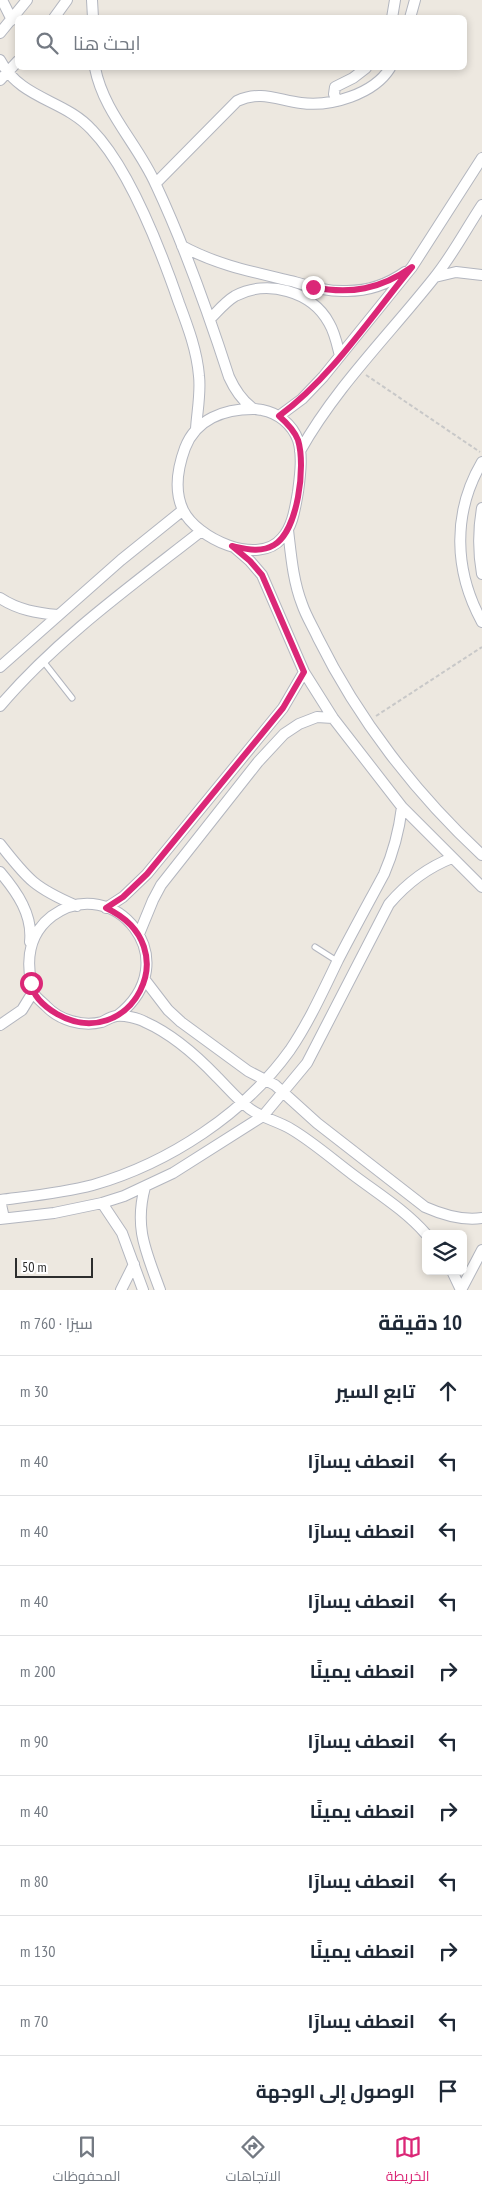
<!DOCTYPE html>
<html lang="ar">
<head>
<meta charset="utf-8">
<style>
	body { margin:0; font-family:"PT Sans Narrow",Cairo,sans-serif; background:#f6f6f7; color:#1f2937; direction:rtl }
	.controls { position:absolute; right:15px; bottom:15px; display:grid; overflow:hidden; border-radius:8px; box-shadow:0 2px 8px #0003 }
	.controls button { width:45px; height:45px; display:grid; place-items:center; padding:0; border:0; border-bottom:1px solid #e0e1e3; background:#fff; color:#1f2937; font:25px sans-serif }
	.scale { position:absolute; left:15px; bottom:12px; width:78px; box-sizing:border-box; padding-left:5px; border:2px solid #2d2d2d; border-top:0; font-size:14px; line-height:18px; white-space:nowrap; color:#2d2d2d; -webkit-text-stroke:4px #fff; paint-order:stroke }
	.stop { position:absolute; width:15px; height:15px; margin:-11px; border:4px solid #db2777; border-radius:50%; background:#fff }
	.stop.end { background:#db2777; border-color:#fff; box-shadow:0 1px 5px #0008 }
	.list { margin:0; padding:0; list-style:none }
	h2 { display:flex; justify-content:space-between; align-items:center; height:65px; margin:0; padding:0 20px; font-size:21px }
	h2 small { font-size:16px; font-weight:400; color:#747a83 }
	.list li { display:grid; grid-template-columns:32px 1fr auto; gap:15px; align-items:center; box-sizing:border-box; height:70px; padding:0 20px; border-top:1px solid #e0e1e3 }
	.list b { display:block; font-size:19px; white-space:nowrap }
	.list em { font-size:16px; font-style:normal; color:#747a83 }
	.icon { flex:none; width:28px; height:28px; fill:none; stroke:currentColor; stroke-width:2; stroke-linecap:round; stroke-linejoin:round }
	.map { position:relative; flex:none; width:482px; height:1290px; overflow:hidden; direction:ltr }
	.search { position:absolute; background:#fff; box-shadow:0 2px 8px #0003; left:15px; right:15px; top:15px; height:55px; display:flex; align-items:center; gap:12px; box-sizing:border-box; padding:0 18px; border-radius:8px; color:#747a83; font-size:19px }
	.sheet { height:835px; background:#fff }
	nav { display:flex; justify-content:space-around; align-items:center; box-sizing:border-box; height:70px; border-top:1px solid #e0e1e3; background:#fff; font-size:14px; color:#747a83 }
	nav a { display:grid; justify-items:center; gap:2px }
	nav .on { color:#db2777 }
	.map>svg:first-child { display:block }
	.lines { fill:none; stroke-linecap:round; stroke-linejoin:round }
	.service-casing { stroke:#b3b6bf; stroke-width:7 }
	.minor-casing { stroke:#b3b6bf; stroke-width:12 }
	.path { stroke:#c8c8c8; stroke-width:2; stroke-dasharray:4 2.5; stroke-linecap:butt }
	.service { stroke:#fff; stroke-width:5 }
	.minor { stroke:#fff; stroke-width:10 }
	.route { stroke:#db2777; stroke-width:6 }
</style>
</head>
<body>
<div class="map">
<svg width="482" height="1290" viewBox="0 0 482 1290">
	<rect width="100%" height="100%" fill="#ede8e0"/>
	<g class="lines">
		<defs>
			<path id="service" d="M43,661L72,698
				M315,947L337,961"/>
			<path id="minor" d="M2,0L12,20
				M92,0L93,18
				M54,18L67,0
				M392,18L395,0
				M410,18L415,0
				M0,33L27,0
				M0,60C21,100 64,99 92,130C130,169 161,251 179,303C188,327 197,351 199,376C201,393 197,412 196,429
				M95,68C104,113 138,144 156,185C185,247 208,312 229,377C234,388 241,399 251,407C254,410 258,409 262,410C278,413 292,424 298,440C303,456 300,476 298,492C295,508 293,526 282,538C258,567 196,538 183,510C174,491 178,467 185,448C196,419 224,409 253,409
				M0,80L18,61
				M337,101L334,94L335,87L353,78L366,68
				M156,183L237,101C260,90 278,100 301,103C331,107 374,94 390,68
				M182,246C217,265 253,272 291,281C309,286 328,292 347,291C368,291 388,284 405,272
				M435,277L456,272L482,275
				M210,319C218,311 225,302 235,296C267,279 312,291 329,323C335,333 337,344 340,356
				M279,416L302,399L323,377L412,267L482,158
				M300,451C336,387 388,336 434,278C452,256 466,229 482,205
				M482,462C452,513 454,571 482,622
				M482,508C478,531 478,551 482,574
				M288,530C291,555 293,581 302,604C306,616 313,627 318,638C358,719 416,794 482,855
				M235,548L250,561L262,575L304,672L333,718L402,807L482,887
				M0,598C18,610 37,613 58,615
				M0,667L121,560L183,510
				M0,706C57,639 131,586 200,532
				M0,844C28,880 35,888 77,906
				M0,872C17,892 33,915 30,942
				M106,908L123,897L147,874L283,708L304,672
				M139,934L153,900L161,885L258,762L284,734L299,724L317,717L333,718
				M145,980L168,1010L181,1022L248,1071L275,1085L317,1123L425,1207C443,1215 462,1221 482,1218
				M117,1016C189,961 114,871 52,916C31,932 26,956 31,981C31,984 31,989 33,992C35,997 42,1002 46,1006C59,1020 82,1027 102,1022C106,1020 111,1017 116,1016C124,1015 138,1018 145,1022C172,1034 197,1056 217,1077C228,1088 238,1100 250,1109C262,1118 278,1121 291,1129C313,1142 332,1159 352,1174C377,1193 405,1210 426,1234
				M0,1025L22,1010L33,992
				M145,1187C134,1228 146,1251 160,1290
				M102,1203L122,1233L143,1290
				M4,1218L0,1200C31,1196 63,1193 93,1185C169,1163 244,1114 290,1050C309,1022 323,991 338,960C353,931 369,902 384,874C394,851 399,831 402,807
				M0,1219L54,1213L102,1203L124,1196L173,1173L263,1116L307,1063L389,904C407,883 426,868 452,858
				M452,1271L461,1290
				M121,1290L134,1264
				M461,1290L482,1250"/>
		</defs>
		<use href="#service" class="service-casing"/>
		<use href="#minor" class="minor-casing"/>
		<path class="path" d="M366,375L480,452
			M376,716L482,647"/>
		<use href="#service" class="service"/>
		<use href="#minor" class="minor"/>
	</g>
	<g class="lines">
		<path class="route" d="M31,983C33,996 45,1007 57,1014C129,1055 190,947 106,908L123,897L147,874L283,708L304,672L262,575L250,561L232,546C246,549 261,553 274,545C298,531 306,466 298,440C294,430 287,423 279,416C330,379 371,317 412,267C381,289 350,295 313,287"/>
	</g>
</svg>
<div class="controls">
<button><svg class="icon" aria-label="layers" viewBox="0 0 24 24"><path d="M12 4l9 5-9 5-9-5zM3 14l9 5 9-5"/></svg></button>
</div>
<div class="scale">50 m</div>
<div class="stop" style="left:31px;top:983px"></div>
<div class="stop end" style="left:313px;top:287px"></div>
<div class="search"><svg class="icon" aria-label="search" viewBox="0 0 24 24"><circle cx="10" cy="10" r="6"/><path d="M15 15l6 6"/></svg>ابحث هنا</div>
</div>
<section class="sheet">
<h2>10 دقيقة<small>سيرًا · 760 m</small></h2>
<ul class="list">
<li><svg class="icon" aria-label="ahead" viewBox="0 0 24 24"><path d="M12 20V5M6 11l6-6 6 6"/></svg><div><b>تابع السير</b></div><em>30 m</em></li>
<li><svg class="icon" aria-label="left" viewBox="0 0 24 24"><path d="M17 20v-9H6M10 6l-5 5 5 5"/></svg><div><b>انعطف يسارًا</b></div><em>40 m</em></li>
<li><svg class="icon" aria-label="left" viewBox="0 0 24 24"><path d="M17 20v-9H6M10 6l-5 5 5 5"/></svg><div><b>انعطف يسارًا</b></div><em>40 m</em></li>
<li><svg class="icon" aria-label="left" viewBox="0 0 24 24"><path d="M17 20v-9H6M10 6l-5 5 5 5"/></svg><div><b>انعطف يسارًا</b></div><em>40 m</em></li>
<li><svg class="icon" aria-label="right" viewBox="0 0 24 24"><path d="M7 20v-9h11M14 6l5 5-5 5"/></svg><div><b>انعطف يمينًا</b></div><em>200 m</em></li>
<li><svg class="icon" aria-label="left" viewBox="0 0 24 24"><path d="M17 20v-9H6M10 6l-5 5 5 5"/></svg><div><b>انعطف يسارًا</b></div><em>90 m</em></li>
<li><svg class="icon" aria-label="right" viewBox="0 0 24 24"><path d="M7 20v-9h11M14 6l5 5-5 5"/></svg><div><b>انعطف يمينًا</b></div><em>40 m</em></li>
<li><svg class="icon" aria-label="left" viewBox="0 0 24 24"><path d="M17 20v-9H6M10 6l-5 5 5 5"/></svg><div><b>انعطف يسارًا</b></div><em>80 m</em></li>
<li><svg class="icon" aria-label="right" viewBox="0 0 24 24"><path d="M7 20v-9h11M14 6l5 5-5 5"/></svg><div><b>انعطف يمينًا</b></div><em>130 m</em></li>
<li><svg class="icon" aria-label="left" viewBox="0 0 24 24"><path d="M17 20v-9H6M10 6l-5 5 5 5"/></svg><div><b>انعطف يسارًا</b></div><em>70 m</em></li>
<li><svg class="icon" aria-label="arrive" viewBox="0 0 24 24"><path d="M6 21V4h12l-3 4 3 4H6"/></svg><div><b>الوصول إلى الوجهة</b></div></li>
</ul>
</section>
<nav>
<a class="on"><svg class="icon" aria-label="map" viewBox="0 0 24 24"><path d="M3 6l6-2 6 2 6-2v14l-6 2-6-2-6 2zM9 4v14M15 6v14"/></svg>الخريطة</a>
<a><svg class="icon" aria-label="directions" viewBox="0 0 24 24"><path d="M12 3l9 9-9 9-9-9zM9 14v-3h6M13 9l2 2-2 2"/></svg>الاتجاهات</a>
<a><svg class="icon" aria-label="saved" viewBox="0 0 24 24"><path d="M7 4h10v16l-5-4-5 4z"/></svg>المحفوظات</a>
</nav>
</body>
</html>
